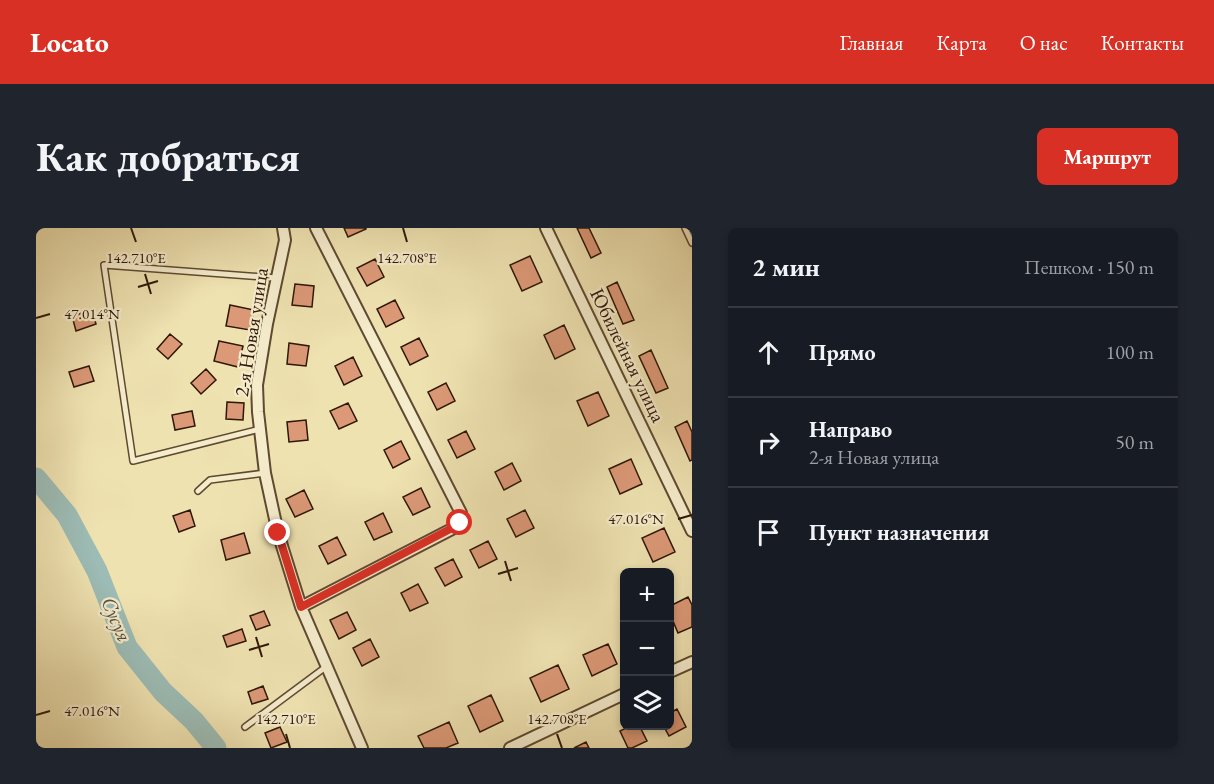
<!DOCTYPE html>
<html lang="ru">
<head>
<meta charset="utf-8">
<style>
	body { margin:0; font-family:"EB Garamond",serif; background:#20242c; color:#f1f3f6 }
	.controls { position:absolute; right:18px; bottom:18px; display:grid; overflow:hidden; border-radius:9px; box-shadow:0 3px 9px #0003 }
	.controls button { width:54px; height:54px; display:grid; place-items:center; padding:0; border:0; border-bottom:2px solid #363941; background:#171b24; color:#f1f3f6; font:30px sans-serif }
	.stop { position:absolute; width:18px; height:18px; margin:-14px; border:4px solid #d93025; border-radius:50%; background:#fff }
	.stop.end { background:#d93025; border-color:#fff; box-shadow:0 2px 6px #0008 }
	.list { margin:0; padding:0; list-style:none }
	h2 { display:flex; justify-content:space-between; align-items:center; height:78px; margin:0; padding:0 24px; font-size:26px }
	h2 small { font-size:20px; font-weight:400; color:#9ea1a6 }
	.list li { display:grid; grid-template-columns:39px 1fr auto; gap:18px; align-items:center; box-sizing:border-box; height:90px; padding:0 24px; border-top:2px solid #363941 }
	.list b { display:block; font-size:22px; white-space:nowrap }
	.list p { margin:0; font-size:20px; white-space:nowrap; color:#9ea1a6 }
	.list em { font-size:20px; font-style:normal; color:#9ea1a6 }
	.icon { flex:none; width:33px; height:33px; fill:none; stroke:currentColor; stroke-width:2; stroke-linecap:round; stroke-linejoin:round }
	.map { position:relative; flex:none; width:656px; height:520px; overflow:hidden; border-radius:9px }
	header { display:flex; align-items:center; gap:36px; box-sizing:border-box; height:84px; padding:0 30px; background:#d93025; color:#fff }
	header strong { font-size:28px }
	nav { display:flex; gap:33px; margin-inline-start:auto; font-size:21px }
	.intro { display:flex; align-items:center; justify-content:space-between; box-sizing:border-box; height:144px; padding:0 36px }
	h1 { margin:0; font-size:42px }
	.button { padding:15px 27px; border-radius:9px; background:#d93025; color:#fff; font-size:21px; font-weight:700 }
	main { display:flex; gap:36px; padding:0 36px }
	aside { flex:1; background:#171b24; border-radius:9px; box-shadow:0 3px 9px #0003 }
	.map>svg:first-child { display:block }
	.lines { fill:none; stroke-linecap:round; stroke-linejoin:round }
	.river { stroke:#9cbcb5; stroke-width:21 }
	.building { fill:#dc9977; stroke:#2e1706; stroke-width:1.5 }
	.service-casing { stroke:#5e4a31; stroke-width:8 }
	.minor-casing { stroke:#5e4a31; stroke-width:14 }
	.service { stroke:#f5eccc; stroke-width:5 }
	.minor { stroke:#f5eccc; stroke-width:10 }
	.route { stroke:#d93025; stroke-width:8 }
	.ticks { fill:none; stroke:#2e1706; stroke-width:2 }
	.labels { text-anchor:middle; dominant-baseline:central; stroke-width:4.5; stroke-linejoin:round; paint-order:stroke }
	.street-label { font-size:20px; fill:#2e1706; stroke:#f5eccc }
	.water-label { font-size:21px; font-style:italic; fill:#545143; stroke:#f5eccc }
	.ticks-label { font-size:15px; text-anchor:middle; fill:#2e1706; stroke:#f5eccc; stroke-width:4.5; stroke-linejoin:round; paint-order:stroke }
</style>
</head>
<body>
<header>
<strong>Locato</strong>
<nav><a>Главная</a><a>Карта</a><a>О нас</a><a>Контакты</a></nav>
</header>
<div class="intro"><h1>Как добраться</h1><a class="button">Маршрут</a></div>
<main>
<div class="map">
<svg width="656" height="520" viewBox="0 0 656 520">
	<rect width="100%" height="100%" fill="#efe2b1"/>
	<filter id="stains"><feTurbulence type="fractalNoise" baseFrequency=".00333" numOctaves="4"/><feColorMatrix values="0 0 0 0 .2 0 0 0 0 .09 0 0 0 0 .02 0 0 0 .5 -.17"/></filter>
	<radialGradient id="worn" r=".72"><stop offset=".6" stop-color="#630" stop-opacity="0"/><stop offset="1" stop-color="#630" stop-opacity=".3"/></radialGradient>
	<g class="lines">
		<path class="river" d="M0,250L31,287L61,343L91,419L127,464L158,493L180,520"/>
	</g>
	<path class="building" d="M308,0H330V1L312,9Z
		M541,0H553L565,25L555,30Z
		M494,28L506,54L486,63L474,37Z
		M339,31L348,49L331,58L321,40Z
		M581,54L598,92L587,96L571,59Z
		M259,56L278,58L276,79L256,77Z
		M359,72L368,90L350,99L341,81Z
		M194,77L218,82L214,102L190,98Z
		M56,82L60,96L40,103L36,88Z
		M528,97L539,121L519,131L508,107Z
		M134,106L146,116L132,131L121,121Z
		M383,110L392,128L374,137L365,119Z
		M183,113L207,118L202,139L178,133Z
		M253,115L273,118L270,138L251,136Z
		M615,122L632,160L620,165L603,128Z
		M317,129L326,148L308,157L299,138Z
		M53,138L58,153L38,159L33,144Z
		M170,141L180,152L165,166L155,155Z
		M410,155L419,173L401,182L392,164Z
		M562,164L573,188L552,198L541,173Z
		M191,174L208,175L207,192L190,191Z
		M312,175L321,193L303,201L294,183Z
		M156,183L159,198L139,202L136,187Z
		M270,192L272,212L253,214L251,194Z
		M651,193L656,204V232L654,233L639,199Z
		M430,203L439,221L421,230L412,212Z
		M365,213L374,231L357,240L348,222Z
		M595,231L606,256L584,266L573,241Z
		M476,235L485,253L468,262L459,244Z
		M385,260L394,279L377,287L367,269Z
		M268,262L277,281L259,289L250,271Z
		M154,282L159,298L143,304L137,288Z
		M489,282L498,300L480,309L471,291Z
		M347,285L356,304L338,312L329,294Z
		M628,300L639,324L617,334L606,310Z
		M208,305L214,325L190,332L185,312Z
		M301,309L310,327L292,336L283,318Z
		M452,313L461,331L443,340L434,322Z
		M417,331L426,349L409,358L399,340Z
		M382,356L392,375L374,383L365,365Z
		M652,369L656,377V399L642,405L634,386V378Z
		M228,383L234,397L220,402L214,388Z
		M311,384L320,402L303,411L294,392Z
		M206,401L210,413L191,419L187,408Z
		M334,411L343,429L326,438L317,420Z
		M572,416L581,436L556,448L547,427Z
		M522,437L533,461L505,474L494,450Z
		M227,458L232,471L216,476L212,464Z
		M455,467L467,493L444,504L432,478Z
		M641,481L650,499L633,508L627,497H634V485Z
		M413,494L422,515L410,520H388L382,508Z
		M596,497H603L611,513L596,520H592L584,503Z
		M244,499L251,514L235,520L229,505Z
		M550,514L553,520H538Z"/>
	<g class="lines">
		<defs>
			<path id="service" d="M649,0L656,15
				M224,201L97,233L68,37L241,50
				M162,263L174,252L229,245
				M209,499L291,438"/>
			<path id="minor" d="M247,0L249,12L231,96L221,157L222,184L229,245L242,305L265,379L326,520
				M510,0L656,303
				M265,379L416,301L424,295L425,285L280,0
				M634,444L656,434
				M474,520L588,466"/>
		</defs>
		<use href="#service" class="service-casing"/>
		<use href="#minor" class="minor-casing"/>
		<use href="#service" class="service"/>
		<use href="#minor" class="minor"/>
	</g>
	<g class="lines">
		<path class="route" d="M242,305L265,379L416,300L424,295"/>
	</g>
	<path class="ticks" d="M95,0L100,14M367,0L371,14M109,46L115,66M102,59L122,53M0,90L14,86M642,291L656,287M469,333L475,353M462,346L482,340M220,409L226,429M213,422L233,416M0,487L14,483M250,506L254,520M521,506L526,520"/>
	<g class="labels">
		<g class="street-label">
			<text transform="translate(215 104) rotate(-81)">2-я Новая улица</text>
			<text transform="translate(592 127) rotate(64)">Юбилейная улица</text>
		</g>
		<g class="water-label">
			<text transform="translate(81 391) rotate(67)">Сусуя</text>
		</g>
	</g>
	<g class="ticks-label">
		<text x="100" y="35">142.710°E</text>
		<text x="371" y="35">142.708°E</text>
		<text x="56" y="91">47.014°N</text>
		<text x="600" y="296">47.016°N</text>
		<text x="56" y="488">47.016°N</text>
		<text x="250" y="496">142.710°E</text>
		<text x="521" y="496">142.708°E</text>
	</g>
	<rect width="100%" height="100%" filter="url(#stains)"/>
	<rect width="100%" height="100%" fill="url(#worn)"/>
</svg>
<div class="controls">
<button>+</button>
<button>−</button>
<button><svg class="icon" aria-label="layers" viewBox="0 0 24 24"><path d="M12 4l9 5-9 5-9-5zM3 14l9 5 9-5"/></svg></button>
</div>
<div class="stop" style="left:424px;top:295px"></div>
<div class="stop end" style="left:242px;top:305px"></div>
</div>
<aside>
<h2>2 мин<small>Пешком · 150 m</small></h2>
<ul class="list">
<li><svg class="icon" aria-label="ahead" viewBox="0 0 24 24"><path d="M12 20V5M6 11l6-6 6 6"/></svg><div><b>Прямо</b></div><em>100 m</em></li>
<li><svg class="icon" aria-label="right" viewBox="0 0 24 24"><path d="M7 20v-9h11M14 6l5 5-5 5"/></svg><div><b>Направо</b><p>2-я Новая улица</p></div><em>50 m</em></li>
<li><svg class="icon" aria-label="arrive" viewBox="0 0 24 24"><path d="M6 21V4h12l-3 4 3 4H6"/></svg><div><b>Пункт назначения</b></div></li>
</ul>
</aside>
</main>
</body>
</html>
